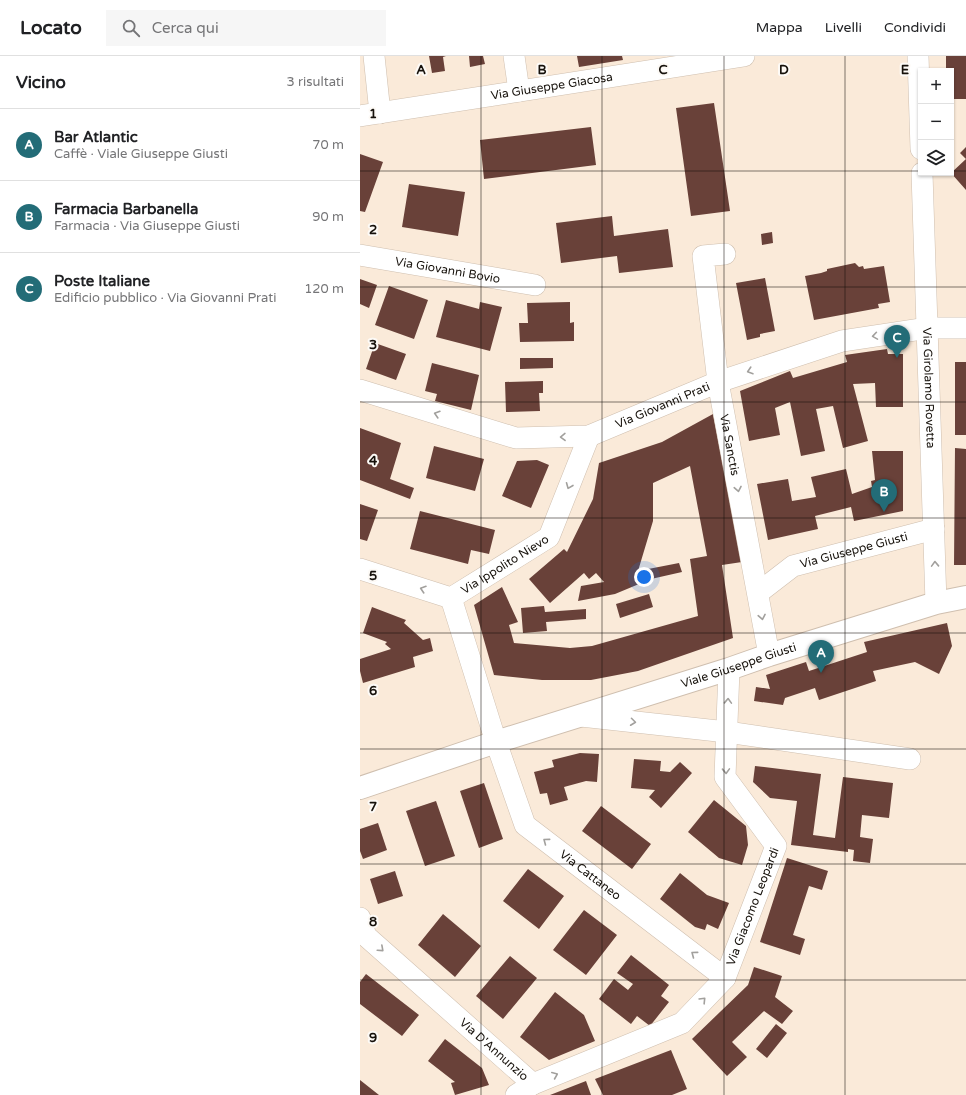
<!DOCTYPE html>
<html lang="it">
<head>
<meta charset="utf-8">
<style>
	body { margin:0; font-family:"Varela Round",sans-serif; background:#f6f6f6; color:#202124 }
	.controls { position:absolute; right:12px; top:12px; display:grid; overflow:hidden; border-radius:0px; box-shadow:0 1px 3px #0004 }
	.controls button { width:36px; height:36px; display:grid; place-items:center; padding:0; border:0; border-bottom:1px solid #e0e0e0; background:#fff; color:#202124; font:20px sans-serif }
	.you { position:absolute; left:284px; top:521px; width:14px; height:14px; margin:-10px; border:3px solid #fff; border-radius:50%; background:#1a73e8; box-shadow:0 0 0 6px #1a73e833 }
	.badge { display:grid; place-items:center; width:26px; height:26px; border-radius:50%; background:#236c77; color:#fff; font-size:13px; font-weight:700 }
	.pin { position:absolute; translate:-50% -33px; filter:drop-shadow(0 1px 2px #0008) }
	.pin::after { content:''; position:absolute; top:21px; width:14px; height:12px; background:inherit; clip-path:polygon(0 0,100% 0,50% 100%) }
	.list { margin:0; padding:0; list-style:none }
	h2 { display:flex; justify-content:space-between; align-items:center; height:52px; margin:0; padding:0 16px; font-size:17px }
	h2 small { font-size:13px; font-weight:400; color:#757577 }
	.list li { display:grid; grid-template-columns:26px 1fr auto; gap:12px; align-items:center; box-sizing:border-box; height:72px; padding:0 16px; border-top:1px solid #e0e0e0 }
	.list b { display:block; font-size:15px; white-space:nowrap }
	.list p { margin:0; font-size:13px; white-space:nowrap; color:#757577 }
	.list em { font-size:13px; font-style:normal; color:#757577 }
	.icon { flex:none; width:22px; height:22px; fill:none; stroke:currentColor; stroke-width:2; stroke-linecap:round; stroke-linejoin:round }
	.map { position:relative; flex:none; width:606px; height:1039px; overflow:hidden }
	header { display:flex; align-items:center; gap:24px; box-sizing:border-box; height:56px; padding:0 20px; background:#fff; border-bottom:1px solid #e0e0e0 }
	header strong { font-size:19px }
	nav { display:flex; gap:22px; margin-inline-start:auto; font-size:14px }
	.search { width:280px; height:36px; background:#f6f6f6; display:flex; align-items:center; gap:10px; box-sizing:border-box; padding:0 14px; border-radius:0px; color:#757577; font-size:15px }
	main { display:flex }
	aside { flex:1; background:#fff }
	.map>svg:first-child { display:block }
	.building { fill:#694139 }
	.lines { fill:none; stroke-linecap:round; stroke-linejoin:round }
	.minor-casing { stroke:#cfbfaf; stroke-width:22 }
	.tertiary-casing { stroke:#cfbfaf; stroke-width:24 }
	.minor { stroke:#fff; stroke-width:21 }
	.tertiary { stroke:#fff; stroke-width:22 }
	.oneway { stroke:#a2a09d }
	.grid { fill:none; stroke:#16110b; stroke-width:1; stroke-opacity:0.55 }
	.labels { text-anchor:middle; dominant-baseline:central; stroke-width:4; stroke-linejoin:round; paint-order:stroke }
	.street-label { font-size:12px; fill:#16110b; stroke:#fdfaf6 }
	.grid-label { font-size:13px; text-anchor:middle; font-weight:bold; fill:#16110b; stroke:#fdfaf6; stroke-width:4; stroke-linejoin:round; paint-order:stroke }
</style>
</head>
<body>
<header>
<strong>Locato</strong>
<div class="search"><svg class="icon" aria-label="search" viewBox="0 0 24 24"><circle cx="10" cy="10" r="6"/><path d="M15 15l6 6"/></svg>Cerca qui</div>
<nav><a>Mappa</a><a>Livelli</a><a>Condividi</a></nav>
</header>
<main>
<aside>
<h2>Vicino<small>3 risultati</small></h2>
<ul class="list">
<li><span class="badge">A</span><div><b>Bar Atlantic</b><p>Caffè · Viale Giuseppe Giusti</p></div><em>70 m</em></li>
<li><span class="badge">B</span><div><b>Farmacia Barbanella</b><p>Farmacia · Via Giuseppe Giusti</p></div><em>90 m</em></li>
<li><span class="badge">C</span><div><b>Poste Italiane</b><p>Edificio pubblico · Via Giovanni Prati</p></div><em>120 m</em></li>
</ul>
</aside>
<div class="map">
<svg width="606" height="1039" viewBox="0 0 606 1039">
	<rect width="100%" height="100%" fill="#faead9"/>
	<path class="building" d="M69,0H86L83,1L85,15L72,17Z
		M109,0H123L125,8L110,11Z
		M217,0H262L263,4L219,11Z
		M586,0H606V43H591V15H586Z
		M354,47L370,155L331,160L316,52Z
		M231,71L236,109L124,123L120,84Z
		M606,91V134L591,117L606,103L600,97Z
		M0,98L23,106L5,156L0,155Z
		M49,128L105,136L98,180L42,171Z
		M252,160L254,180L308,173L313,211L259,217L257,200L201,207L196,167Z
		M412,176L413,187L402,189L401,178Z
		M495,207L499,211L503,210L504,213L524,210L530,246L518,248L519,252L454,264L445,220L461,217L467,215V213Z
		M405,222L415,275L400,278V281L387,284L376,227Z
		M0,223L17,229L9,252L0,248Z
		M29,230L68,244L54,283L15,269Z
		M86,244L119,253L120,246L142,251L130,295L76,281Z
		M210,246V267L214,266V285L160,286L159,267H168L167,247Z
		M15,287L46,298L36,324L6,313Z
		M527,293L528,298H543V351H516L515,327L493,328L508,385L483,392L473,350L456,353L465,395L441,400L430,346L415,352L420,379L389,385L380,335L430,315L433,322L487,306L485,299Z
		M160,302H193V312L160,313Z
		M595,306H606V379H595Z
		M72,307L119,319L111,354L75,345L77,338L65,335Z
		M183,325V337H179L180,355L146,356L145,326Z
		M353,358L382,506L362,509L373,582L278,615L231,624H182L134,619L114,549L142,531L158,566L149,569L154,587L210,592L232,590L338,560L330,503L347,500L330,410L293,427V465L278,515L319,507L322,516L291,523L255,538L218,545L221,530L244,526L236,517L229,523L224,517L190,547L169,523L204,493L207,496L233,443L239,407L302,386Z
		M0,372L41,387L30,423L54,432L50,443L0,424Z
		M74,390L124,403L115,435L66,422Z
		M595,392L606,393V509H594Z
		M512,395H543V455L494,465L491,451L455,460L458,473L408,484L397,428L428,423L432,445L456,441L451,421L486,413L492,438L512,431L511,425L515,424Z
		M177,404L189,409L171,452L142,440L157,405Z
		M0,448L18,454L7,485L0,483Z
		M60,455L135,474L129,498L111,494L108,508L50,493Z
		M289,538L293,551L260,562L256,548Z
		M184,550L185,556L226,553V563L186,566L187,575L163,577L161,552Z
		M12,551L46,564L44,567L63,584L70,582L73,595L53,601L55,611L3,627L0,615V603L31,593L25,588L27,586L3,577Z
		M587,567L592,590L579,618L555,606L513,615L516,625L459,644L455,632L425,642L423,649L394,645L396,631L410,633L406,619L446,606L449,615L507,596L504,586Z
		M220,697L239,698L237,726L226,725L204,731L208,744L190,749L187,737L180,738L174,716L194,711L192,704Z
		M274,703L301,705L300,715L310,716L320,706L332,717L301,752L289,741L295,734L271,732Z
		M395,710L461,718L453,779L475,782L483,721L533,727L529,762L502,759L500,781L513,783L510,807L493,805L494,794L488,793V796L431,789L437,745L410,742L393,726Z
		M124,727L143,783L119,792L100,735Z
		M354,744L386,770L388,789L382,809L359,802L328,776Z
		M76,745L95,800L65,810L46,755Z
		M241,750L291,788L272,813L222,775Z
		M18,767L27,794L3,803L0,795V773Z
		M427,802L468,815L462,834L449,830L433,879L445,883L440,899L400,886Z
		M168,813L204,840L179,873L143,845Z
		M35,815L43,840L18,848L10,823Z
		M320,817L347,839L369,847L358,873L347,868L345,874L335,871L300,843Z
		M224,854L257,879L226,919L193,894Z
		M83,858L121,890L95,921L58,889Z
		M271,899L309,929L301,940L309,946L290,970L277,960L271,968L239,943L254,923L268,934L273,928L257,917Z
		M150,900L177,922L143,963L116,940Z
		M394,911L422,920L415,941L433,955L422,968L404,955L372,986L387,1001L367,1020L332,983L388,929Z
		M6,918L59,959L42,980L0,948V926Z
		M195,936L224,959L235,985L189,1004L160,981Z
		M416,968L427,977L407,1002L396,993Z
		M85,983L122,1012L129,1029L95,1039L91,1027L95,1026L68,1005Z
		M311,994L327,1033L312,1039H243L235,1023Z
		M0,1024L19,1039H0Z
		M226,1025L231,1039H190Z"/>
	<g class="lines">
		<defs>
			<g id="minor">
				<path d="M14,0L20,57"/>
				<path d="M154,0L159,35"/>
				<path d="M558,0L561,93"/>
				<path id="s1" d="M0,60L384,0"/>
				<path id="s2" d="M562,117L576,547"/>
				<path id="s3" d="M365,198L343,200L358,326L409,599"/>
				<path id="s4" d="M0,199L175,229"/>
				<path id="s5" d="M0,334L156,382L229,380L358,326L482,285L568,272H606"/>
				<path id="s6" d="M0,513L91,542L189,481L229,380"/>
				<path id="s7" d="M398,537L433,510L574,473"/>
				<path id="s8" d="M91,542L136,686L165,769L365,922"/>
				<path d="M221,660L367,676L550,703"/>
				<path id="s9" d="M0,862L6,880L173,1028L322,967L365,922L416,790L365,721L369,613"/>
				<path d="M156,1039L173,1028"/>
			</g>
			<g id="tertiary">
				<path id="s10" d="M0,732L136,686L369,613L409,599L576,547L606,541"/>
			</g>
		</defs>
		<use href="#minor" class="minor-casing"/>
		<use href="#tertiary" class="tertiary-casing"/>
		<use href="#minor" class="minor"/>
		<use href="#tertiary" class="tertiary"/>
	</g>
	<defs><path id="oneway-chevron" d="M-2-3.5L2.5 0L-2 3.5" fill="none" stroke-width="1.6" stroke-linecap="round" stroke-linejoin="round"/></defs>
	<g class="oneway">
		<use href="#oneway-chevron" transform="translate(515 280) rotate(171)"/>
		<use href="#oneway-chevron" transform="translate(390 315) rotate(162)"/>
		<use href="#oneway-chevron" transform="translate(77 358) rotate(-163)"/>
		<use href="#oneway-chevron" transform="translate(203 381) rotate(179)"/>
		<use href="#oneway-chevron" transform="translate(209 430) rotate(112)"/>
		<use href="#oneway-chevron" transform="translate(378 433) rotate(79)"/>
		<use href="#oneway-chevron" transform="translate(575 508) rotate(-92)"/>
		<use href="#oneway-chevron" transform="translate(63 533) rotate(-162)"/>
		<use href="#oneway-chevron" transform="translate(402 561) rotate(79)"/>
		<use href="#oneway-chevron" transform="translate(368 645) rotate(-88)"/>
		<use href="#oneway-chevron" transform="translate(273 666) rotate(7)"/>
		<use href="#oneway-chevron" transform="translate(366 715) rotate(88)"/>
		<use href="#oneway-chevron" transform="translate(186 785) rotate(-143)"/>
		<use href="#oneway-chevron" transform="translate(21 893) rotate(42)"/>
		<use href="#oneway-chevron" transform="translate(334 898) rotate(-143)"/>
		<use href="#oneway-chevron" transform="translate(343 944) rotate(-46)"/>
		<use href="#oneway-chevron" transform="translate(195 1019) rotate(-23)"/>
	</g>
	<path class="grid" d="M121,0V1039M242,0V1039M364,0V1039M485,0V1039M0,115H561M591,115H606M0,231H606M0,346H606M0,462H606M0,577H606M0,693H606M0,808H606M0,924H606"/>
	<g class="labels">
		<g class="street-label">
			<text stroke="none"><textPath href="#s1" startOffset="194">Via Giuseppe Giacosa</textPath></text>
			<text stroke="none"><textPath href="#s4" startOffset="89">Via Giovanni Bovio</textPath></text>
			<text stroke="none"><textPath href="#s2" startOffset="215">Via Girolamo Rovetta</textPath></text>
			<text stroke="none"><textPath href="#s5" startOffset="316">Via Giovanni Prati</textPath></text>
			<text stroke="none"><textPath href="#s3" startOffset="213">Via Sanctis</textPath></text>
			<text stroke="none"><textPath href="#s7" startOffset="107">Via Giuseppe Giusti</textPath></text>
			<text stroke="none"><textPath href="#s6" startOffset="159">Via Ippolito Nievo</textPath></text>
			<text stroke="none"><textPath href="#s10" startOffset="398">Viale Giuseppe Giusti</textPath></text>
			<text stroke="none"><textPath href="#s8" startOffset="321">Via Cattaneo</textPath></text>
			<text stroke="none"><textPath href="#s9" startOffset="542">Via Giacomo Leopardi</textPath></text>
			<text stroke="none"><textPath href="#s9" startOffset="190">Via D'Annunzio</textPath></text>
		</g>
	</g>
	<g class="grid-label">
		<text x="61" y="18">A</text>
		<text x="182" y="18">B</text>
		<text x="303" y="18">C</text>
		<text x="424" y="18">D</text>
		<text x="545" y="18">E</text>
		<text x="13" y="62">1</text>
		<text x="13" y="178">2</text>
		<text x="13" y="293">3</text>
		<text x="13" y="409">4</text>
		<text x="13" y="524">5</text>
		<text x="13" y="639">6</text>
		<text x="13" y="755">7</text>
		<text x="13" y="870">8</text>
		<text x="13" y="986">9</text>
	</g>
</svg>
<div class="controls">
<button>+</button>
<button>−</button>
<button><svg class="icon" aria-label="layers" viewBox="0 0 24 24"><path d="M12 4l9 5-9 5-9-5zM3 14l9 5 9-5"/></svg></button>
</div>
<div class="you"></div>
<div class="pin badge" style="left:461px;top:617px">A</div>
<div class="pin badge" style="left:524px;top:456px">B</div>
<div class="pin badge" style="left:537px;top:302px">C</div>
</div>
</main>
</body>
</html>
